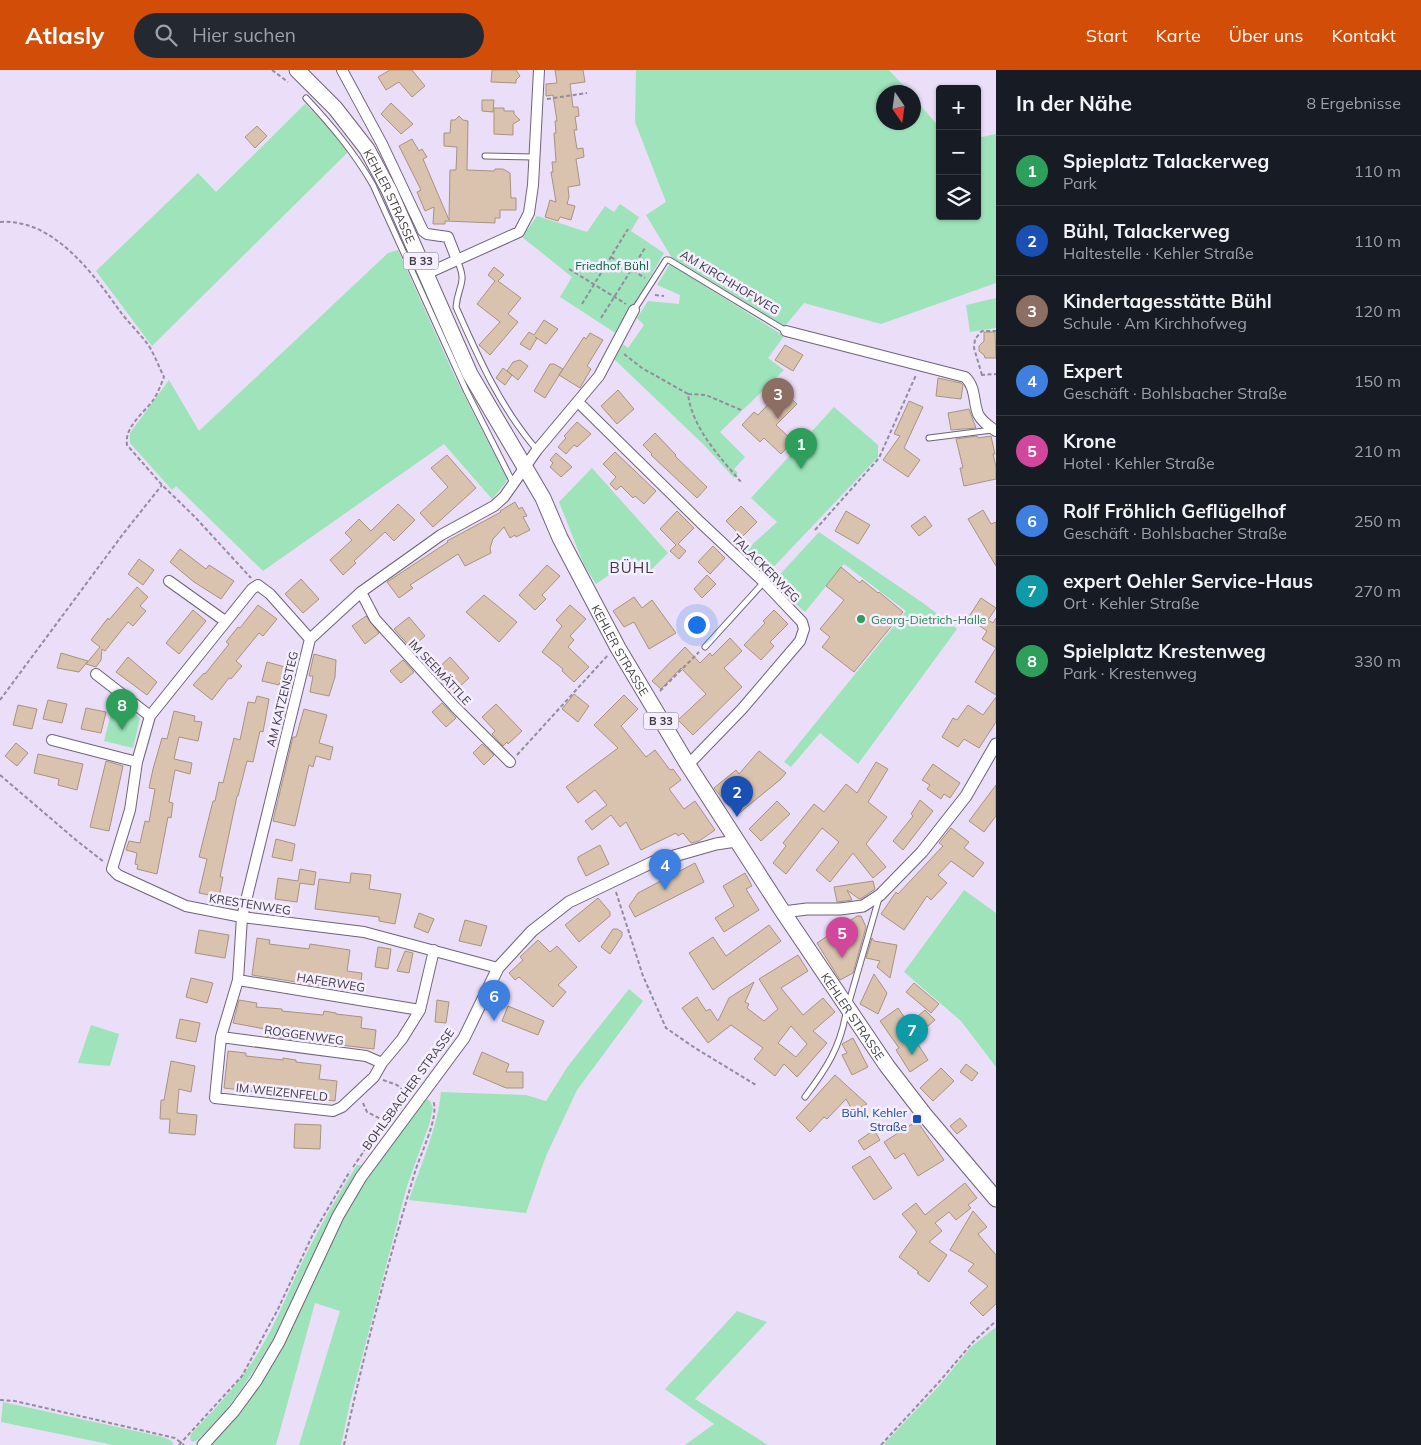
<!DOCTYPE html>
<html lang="de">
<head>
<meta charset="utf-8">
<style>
	body { margin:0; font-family:Mulish,sans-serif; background:#242831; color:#f1f3f6 }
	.controls { position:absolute; right:15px; top:15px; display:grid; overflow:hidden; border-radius:5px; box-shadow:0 1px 4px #0004 }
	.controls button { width:45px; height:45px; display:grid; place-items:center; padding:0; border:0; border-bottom:1px solid #363941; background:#171b24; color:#f1f3f6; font:25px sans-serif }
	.compass { position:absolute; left:876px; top:15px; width:45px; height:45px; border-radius:50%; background:#171b24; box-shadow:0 1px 4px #0004; rotate:167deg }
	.you { position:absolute; left:696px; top:554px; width:18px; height:18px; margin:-12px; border:4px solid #fff; border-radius:50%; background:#1a73e8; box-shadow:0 0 0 8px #1a73e833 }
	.badge { display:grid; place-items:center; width:32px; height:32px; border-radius:50%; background:#d14d08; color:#fff; font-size:16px; font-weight:700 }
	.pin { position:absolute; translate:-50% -41px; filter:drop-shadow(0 1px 2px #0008) }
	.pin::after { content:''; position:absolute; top:26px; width:18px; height:15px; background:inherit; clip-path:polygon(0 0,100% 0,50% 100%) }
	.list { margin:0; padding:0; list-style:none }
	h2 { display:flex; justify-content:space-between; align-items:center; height:65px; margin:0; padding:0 20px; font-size:21px }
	h2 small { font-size:16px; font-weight:400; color:#9ea1a6 }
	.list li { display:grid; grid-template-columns:32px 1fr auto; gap:15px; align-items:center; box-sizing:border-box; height:70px; padding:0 20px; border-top:1px solid #363941 }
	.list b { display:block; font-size:19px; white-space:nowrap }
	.list p { margin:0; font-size:16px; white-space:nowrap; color:#9ea1a6 }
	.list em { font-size:16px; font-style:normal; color:#9ea1a6 }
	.icon { flex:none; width:28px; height:28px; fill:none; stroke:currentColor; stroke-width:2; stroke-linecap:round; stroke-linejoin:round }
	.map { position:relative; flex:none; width:996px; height:1375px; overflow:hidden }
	header { display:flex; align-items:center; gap:30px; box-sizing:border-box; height:70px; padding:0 25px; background:#d14d08; color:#fff }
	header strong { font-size:24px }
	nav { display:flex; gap:28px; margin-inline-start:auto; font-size:18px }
	.search { width:350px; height:45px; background:#242831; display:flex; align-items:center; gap:12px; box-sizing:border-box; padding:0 18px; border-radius:28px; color:#9ea1a6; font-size:19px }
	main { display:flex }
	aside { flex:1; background:#171b24 }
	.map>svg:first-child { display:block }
	.green { fill:#9fe3bb }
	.building { fill:#d9c3af; stroke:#a89380; fill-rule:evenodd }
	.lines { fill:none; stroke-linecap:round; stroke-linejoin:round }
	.service-casing { stroke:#6e6379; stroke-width:7 }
	.minor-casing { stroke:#6e6379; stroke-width:12 }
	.tertiary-casing { stroke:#6e6379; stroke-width:13 }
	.primary-casing { stroke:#6e6379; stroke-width:17 }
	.path { stroke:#948b9d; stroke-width:2; stroke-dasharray:4 2.5; stroke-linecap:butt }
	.service { stroke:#fff; stroke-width:5 }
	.minor { stroke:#fff; stroke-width:10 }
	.tertiary { stroke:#fff; stroke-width:11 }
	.primary { stroke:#fff; stroke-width:15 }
	.leisure-dot { fill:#2e9e5b; stroke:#f5eefe; stroke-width:2 }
	.transit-dot { fill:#1a4fb4; stroke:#f5eefe; stroke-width:2 }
	.labels { text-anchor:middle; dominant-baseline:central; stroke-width:5; stroke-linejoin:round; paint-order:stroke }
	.shield { fill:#f5eefe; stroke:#756f7b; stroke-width:1 }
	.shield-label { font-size:11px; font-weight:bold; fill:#3e3943 }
	.street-label { font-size:12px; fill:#3e3943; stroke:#f5eefe }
	.park-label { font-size:12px; fill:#00673f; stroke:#f5eefe }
	.leisure-label { font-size:12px; fill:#27864d; stroke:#f5eefe; text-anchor:start }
	.transit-label { font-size:12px; fill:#164399; stroke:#f5eefe; text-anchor:end }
	.quarter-label { font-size:15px; letter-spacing:1px; fill:#3e3943; stroke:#f5eefe }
</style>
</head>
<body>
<header>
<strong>Atlasly</strong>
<div class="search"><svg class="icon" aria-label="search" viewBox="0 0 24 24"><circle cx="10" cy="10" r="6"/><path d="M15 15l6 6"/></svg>Hier suchen</div>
<nav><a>Start</a><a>Karte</a><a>Über uns</a><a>Kontakt</a></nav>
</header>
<main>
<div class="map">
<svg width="996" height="1375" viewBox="0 0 996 1375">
	<rect width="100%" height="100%" fill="#ebdef8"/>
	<path class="green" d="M636,0H889L909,22H884V52H914V28L940,58V146H977V68L996,64V213L881,254L804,233L785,256L672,188L646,145L666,132L635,52Z
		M305,34L323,51L349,81L152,276L96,201L198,103L216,122Z
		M620,134L639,147L631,161L664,183L617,264L560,227L572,207L522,167L537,146L587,162L605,136L614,142Z
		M398,180L455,307L507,409L504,415L492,429L444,374L263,501L176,416L172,420L130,373V363L169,310L199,361L388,183Z
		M670,194L784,266L768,288L784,300L720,362L745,387L734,399L738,403L734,408L705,376L614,289L623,274L628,278L644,255L637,248L648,231L679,234L680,225L657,215Z
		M996,228V258L970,262L966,235Z
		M834,337L878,375V387L767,504L744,482L777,452L751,428Z
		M592,398L668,483L648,503L635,487L596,514L584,495L559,432Z
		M819,462L923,533L957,559L858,694L820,663L791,697L784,692L906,541L844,494L805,542L772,513Z
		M115,627L140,648L133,678L104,671Z
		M964,820L996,843V997L961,951L904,902Z
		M629,919L643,931L577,1020L546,1086L526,1143L409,1130C420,1097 438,1057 441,1022L526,1025L546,1031L568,996Z
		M91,955L119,964L110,996L78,993Z
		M427,1029L430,1031L433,1038L429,1055L407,1116L350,1333L341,1375H299L340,1241L315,1233L276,1375H208L224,1359L344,1145L375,1096Z
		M357,1095H363L336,1139L271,1274L241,1320L226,1340L198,1370L192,1372L190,1369L191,1364C213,1341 235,1318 253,1291C272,1262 285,1230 299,1199C316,1163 336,1128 357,1095Z
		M737,1241L767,1252L695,1329L768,1375H685L714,1354L665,1319Z
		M996,1257V1375H883L939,1316L971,1277Z
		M3,1332L163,1367L172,1371L173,1375H113L1,1352Z"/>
	<path class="building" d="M390,0H412L425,16L412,27L399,12L386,20L378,7Z
		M492,0H516L520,6L516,10V13L491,12Z
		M555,0H583L585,12L570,14L573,37H578L579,46L575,47L577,60H574L577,79L583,78L584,87L576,89L580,115L568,117L569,127L567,134L575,136L571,150L560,147L558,151L545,147L550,130L556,132L551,102H553L552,92H556L554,63H556L555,51H557L553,25L546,26V14L557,13Z
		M482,30H494L493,42L482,41Z
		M391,33L413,54L401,64L381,44Z
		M494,38H504V41H514V44L520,50L513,54V65L494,64Z
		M459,46L463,50L468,51L467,100L494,101L495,99H503L510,103L511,128H516V140H500V148H495V153L445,151V154H433L434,137L425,141L417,122L421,120L399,76L412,69L419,81L422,79L427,87L423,89L449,150L450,100H456L457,77L444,76V63H450L451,50H455Z
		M257,56L267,66L255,78L245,67Z
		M494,197L504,205L498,211L521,228L508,244L518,252L490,285L479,275L500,252L477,234L495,211L488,205Z
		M544,250L558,259L546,274L535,267L537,268L530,280L520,274L529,262L534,265Z
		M984,262H995L996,288H985L984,285L979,281V276L984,271Z
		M590,263L603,270L587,296L591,299L580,318L559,305L584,267L586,269Z
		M785,275L803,285L793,301L775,290Z
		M520,290L528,296L518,310L507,301L513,292Z
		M550,294H554L563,299L545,328L534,321Z
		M503,298L512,305L505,315L496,308Z
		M938,308L961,313L963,315L961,329L936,326Z
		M618,320L634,339L617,354L601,336Z
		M782,320L797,334L776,355L793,371L781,384L764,368L760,372L742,355L754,342L758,345Z
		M909,331L923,337L904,378L920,390L908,407L883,390L900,366L894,364Z
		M969,339L976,358L951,360L948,343Z
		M577,352L591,364L577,377L574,375L566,384L558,377L566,368L564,366Z
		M655,363L676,385L675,386L707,417L697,428L651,385L652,384L643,375Z
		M977,366L978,368L991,366L995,384H993L996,397V409L964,416L960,398H963L956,369Z
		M615,382L656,421L644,434L635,426L633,428L621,416L616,420L610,414L616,407L603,394Z
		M556,383L572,397L561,407L550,397L553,393L550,390Z
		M447,385L476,418L433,457L420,443L448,417L431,398Z
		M515,432L519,439L522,437L527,446L523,447L530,460L516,467L515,465L510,468L504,457L493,469L490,478L491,483L465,496L458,484L410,515L413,518L399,528L387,512L448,472L447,471L501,442L500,441Z
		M398,434L415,450L394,471L385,462L354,491L356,493L343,505L330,490L352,470L345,463L359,449L371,461Z
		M741,436L757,452L742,467L726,451Z
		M983,440L991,454L996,452V496L968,449Z
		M677,441L694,458L678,474L686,481L679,489L670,481L676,475L660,459Z
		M846,441L870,455L858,474L835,461Z
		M925,446L932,456L919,466L911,456Z
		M713,476L725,488L710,504L698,492Z
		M180,479L206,499L209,495L234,511L221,529L194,512L170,492Z
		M139,489L154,500L143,515L128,504Z
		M547,495L560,506L542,525L546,529L535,540L519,525Z
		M841,497L860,513L862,510L878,523L879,522L903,542L854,602L822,577L830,567L820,559L844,530L826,516Z
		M707,505L716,514L702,528L694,519Z
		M301,509L319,529L303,543L285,524Z
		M137,517L148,527L140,536L146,541L133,556L128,552L105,581L102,579L101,590L96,597L86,594L100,577L91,570L108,548L109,550Z
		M484,525L517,552L499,572L466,542Z
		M634,527L642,538L652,530L676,563L649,579L634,552L624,557L613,541Z
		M981,528L996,538L988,550L993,553L996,548V578L982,569L987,561L968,548Z
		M258,535L277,549L263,566L259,563L236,591L242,596L231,609L229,608L212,630L193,615L204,603L205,604L229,574L226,572L238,557L240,558Z
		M570,535L586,549L570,566L574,570L568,577L589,597L574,612L562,601L563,599L542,582L562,556L556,550Z
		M193,540L206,551L179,584L166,573Z
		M774,540L788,554L770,572L774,576L761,590L744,575L765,553L763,551Z
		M366,546L379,563L365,574L352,556Z
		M409,547L425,566L411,578L394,559Z
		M730,568L742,581L724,598L742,617L693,665L678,650L706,624L681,598L661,619L652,611L685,577L700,593L710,583L712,586Z
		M996,578V625L975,612Z
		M61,583L88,591L79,602L57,598Z
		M314,584L336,590L335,607L329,626L310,622L313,606H309Z
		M128,587L157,612L147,625L116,602Z
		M450,587L469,608L455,621L436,600Z
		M403,590L414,602L401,613L390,601Z
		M267,592L285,597L279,615L262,611Z
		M574,624L589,636L578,652L562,639Z
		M624,625L638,639L621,656L646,687L655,680L670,700L673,699L681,710L669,719L684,739L695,731L715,760L699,771L691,773L683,763L678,766L676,763L641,780L626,752L620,757L611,745L592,760L585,751L607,735L595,720L578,733L566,717L618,678L594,655Z
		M257,626L269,629L263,662L260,661L253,692L247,691L238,726H237L220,807H223L219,827L199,823L207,789L199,787L213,731H215L219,712L223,713L234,668L240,670L248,632L255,633Z
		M996,627V652L979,678L964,669L958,677L942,667L953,648L957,650L968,635L983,645Z
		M48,630L67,634L62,653L43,649Z
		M442,633L456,648L446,657L432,642Z
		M496,634L522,661L508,674L507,672L503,676L492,664L495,661L482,647Z
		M18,635L37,639L32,659L13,655Z
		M86,638L106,642L101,663L81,659Z
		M304,639L327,645L319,673L333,677L330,690L316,686L313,697L309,695L295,756L273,751L293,667H296Z
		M174,641L195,646L194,651L202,652L198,671L179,667L174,689L192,693L190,704L175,700L169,732L173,733L171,748L168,747L157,804L137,799L138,795L135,794L137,783L126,780L129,771L140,773L145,751L149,752L155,719L149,718L153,699L162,668L167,669Z
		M16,673L28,683L17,696L5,686Z
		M482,674L494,685L484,695L473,683Z
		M759,681L786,703L781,709L737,745L714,718L736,700L739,704Z
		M38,684L83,694L77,720L58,715L59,709L34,703Z
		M106,691L123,696L109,761L90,757Z
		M876,692L888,699L868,732L887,747L866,774L886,797L873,808L853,783L830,812L816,800L839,772L822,758L786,804L773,793L786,776L783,773L814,734L824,742L846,714L857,723Z
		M933,694L960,713L950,728L944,724L941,729L927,719L930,715L922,710Z
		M996,715V746L984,762L969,751Z
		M920,730L933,741L903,780L893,771L913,746L911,744Z
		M777,731L790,744L761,771L749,759Z
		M951,758L969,772L964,778L984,793L973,807L951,791L938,805L947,813L931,830L927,826L904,860L881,844L896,822L898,824L943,776L939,773Z
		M276,769L295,774L292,791L272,787Z
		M600,775L609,794L586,806L578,790V787Z
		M695,793L704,812L635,847L629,836L638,823Z
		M300,799L316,802L314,815L300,813L297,832L275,829L278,808L298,811Z
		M351,803L371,805L369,819L401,824L395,854L379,851V847L315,839L319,809L350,813Z
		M745,803L752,816L746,819L759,840L724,862L715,848L734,836L723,816Z
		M873,811L875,819L862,828L859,829L847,820L852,830L837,832L834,817Z
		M598,828L610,842V846L579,872L565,855Z
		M419,843L434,849L428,863L414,857Z
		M857,846H861L866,857L853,903L840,910L817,873Z
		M465,850L487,856L481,876L459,871Z
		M769,855L781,871L713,920L689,883L713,867L726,886Z
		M613,859H617L622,862V866L610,884L601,877Z
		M199,860L229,865L225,888L195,883Z
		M257,868L270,870L269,874L309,879L310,874L350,880L347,901L362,903L360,922L252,905Z
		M872,868L874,871L897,875L890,908L877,897L880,891L866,888Z
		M538,870L550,882L557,876L577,897L558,915L566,922L553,937L519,907L515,910L509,903L523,890L520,887Z
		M378,877L391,879L388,899L375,897Z
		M405,881L413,883L409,903L397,901Z
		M798,885L808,901L781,918L803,945L823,928L835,942L813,961L827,973L797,1007L784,994L775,1006L754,989L763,978L731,955L708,973L682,938L697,927L706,941L710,939L718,951L729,928L754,912L745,932L749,934L747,938L764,951L778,939L759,909ZM791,956L807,974L796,987L778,973Z
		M874,904L887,923L878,944L860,934Z
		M191,908L213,913L207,933L186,927Z
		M914,913L939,934L931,943L906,922Z
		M239,930L257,933L256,937L282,939V941L323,945L324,941L336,943V944L362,947L361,958L376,960L374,979L264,966L265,959L233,953Z
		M437,930L449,932L446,953L435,952Z
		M508,936L544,951L538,965L502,951Z
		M898,938L912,958L909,960L928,990L910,1002L896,980L899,978L880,951Z
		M925,940L935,950L928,956L918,946Z
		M180,949L200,953L196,972L176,968Z
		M853,968L868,997L852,1005L842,985L847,983L842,974Z
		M228,981L246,983V986L283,990V988L296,990V992L321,995L319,1009L337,1011L335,1031L224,1018Z
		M482,982L509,994L506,1002H523V1018H506L473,1004Z
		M171,991L195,996L191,1022L179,1019L177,1043L197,1045L195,1065L169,1063L170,1049H160L161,1030H164Z
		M966,994L978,1003L972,1011L960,1002Z
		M941,998L954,1011L933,1031L920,1018Z
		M835,1005L867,1034L853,1041L846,1029L827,1049L824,1047L810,1062L796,1048Z
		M960,1048L967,1056L957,1064L950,1056Z
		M917,1051L944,1090L918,1106L904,1083L895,1089L884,1072Z
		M295,1054L321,1055L320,1079L294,1078Z
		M874,1060L880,1070L864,1080L858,1071Z
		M870,1086L892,1118L874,1130L852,1097Z
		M965,1113L977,1128L968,1135L971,1138L956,1150L949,1142L935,1153L942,1161L929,1172L947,1185L929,1212L917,1203L919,1202L899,1187L917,1162L902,1144L916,1133L925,1145Z
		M973,1141L987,1157L978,1164L996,1185V1234L983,1246L970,1233L988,1216L968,1201L974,1194L950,1180Z"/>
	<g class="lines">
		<defs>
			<path id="service" d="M306,28C332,56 354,82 373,115L466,320L513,413
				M485,86L534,87
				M457,190C468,214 458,214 456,237C479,289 500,337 537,380
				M634,240L666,190H669L786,261
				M929,368L992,360
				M705,577L764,512
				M849,932L879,828
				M805,1027C826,999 840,978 846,943"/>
			<path id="minor" d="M342,0L382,74L423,161L427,164L448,167L457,190
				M426,204L519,162L529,143L533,115L539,0
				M786,261L965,307C976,317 973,331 978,344C982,352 989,356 996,361
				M578,332L700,452L764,512L802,552L804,559L800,571L742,639L688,695
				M169,511L225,551
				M361,522L375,549L455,637L510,692
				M310,569L270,524L258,515L252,519L150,646L137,692L130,740L112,799L118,805L186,836L242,847L364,862L498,898
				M96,604L150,646
				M52,670L137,692
				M434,880L420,940L402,969L382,993L374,1007L342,1037L333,1041L215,1028L221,967L238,910L242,847L310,569L361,522L441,465L494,436L504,427L537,380L599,306L634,240
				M238,910L420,940
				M221,967L366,986L382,993"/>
			<path id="tertiary" d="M783,842L807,839H840L863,836L880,825L922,782L966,726L996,674
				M203,1375L234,1341L256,1311L279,1272L338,1146L361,1107L464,968L498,898L532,861L569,832L653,792L716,774L736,771"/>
			<g id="primary">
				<path id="s1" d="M297,0L335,38L367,79L389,120L470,304L543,428L560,468L618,578L688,695L783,842L887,996L924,1044L996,1129"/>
			</g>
		</defs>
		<use href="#service" class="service-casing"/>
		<use href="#minor" class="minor-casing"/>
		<use href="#tertiary" class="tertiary-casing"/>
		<use href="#primary" class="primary-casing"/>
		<path class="path" d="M272,0L288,12
			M547,29L587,23
			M0,152C54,148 94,205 122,244C131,255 141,265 149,276C155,286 159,297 164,307C161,314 158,323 154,329C144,343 124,357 127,375L162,415L195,447L251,508
			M611,187L645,208
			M569,199L626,234
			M655,225L664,226
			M582,234L628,159
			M601,248L645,178
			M624,284L642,298L688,324C692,358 720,387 741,412
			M981,305L996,304
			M982,305L974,278L975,269L982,261H996
			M688,324L706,325L741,340
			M815,460L879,388L916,305
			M660,621L699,582
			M0,630L123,464L162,415
			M517,685L608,585
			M0,705L76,770L104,792
			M616,822L643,906L666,958L695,978L756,1015
			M383,1010L397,1015L405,1022
			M363,1033L367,1042L385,1051
			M353,1097L405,1022L411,1020
			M0,1330L15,1331L175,1368L184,1375
			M179,1375L242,1306L278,1239L313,1164L350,1101
			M344,1375C364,1283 388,1192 415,1102C420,1084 440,1047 433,1030
			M881,1375L939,1312L973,1272L996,1251"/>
		<use href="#service" class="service"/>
		<use href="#minor" class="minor"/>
		<use href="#tertiary" class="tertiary"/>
		<use href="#primary" class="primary"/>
	</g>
	<circle class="leisure-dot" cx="861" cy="549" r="5"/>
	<rect class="transit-dot" x="912" y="1044" width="10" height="10" rx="2.5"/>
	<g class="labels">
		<g class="shield">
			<rect x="403.5" y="182.5" width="35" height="17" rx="4"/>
			<rect x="643.5" y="642.5" width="35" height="17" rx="4"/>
		</g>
		<g class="shield-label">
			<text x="421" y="191">B 33</text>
			<text x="661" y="651">B 33</text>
		</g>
		<g class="street-label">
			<text stroke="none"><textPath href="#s1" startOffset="158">KEHLER STRASSE</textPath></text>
			<text transform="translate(730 212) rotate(31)">AM KIRCHHOFWEG</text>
			<text transform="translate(766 498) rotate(45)">TALACKERWEG</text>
			<text stroke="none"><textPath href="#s1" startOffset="668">KEHLER STRASSE</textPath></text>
			<text transform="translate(440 602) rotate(47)">IM SEEMÄTTLE</text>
			<text transform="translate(282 629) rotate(-76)">AM KATZENSTEG</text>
			<text transform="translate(250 834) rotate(9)">KRESTENWEG</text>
			<text transform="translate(331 912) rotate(9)">HAFERWEG</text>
			<text stroke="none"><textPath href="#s1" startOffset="1102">KEHLER STRASSE</textPath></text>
			<text transform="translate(304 965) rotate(8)">ROGGENWEG</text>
			<text transform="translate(408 1019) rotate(-54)">BOHLSBACHER STRASSE</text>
			<text transform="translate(282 1022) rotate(6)">IM WEIZENFELD</text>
		</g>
		<g class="park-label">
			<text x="612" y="195">Friedhof Bühl</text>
		</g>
		<g class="leisure-label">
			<text x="871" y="549">Georg-Dietrich-Halle</text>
		</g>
		<g class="transit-label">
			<text x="907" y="1042">Bühl, Kehler<tspan x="907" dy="14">Straße</tspan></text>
		</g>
		<g class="quarter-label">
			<text x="632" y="497">BÜHL</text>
		</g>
	</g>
</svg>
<div class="controls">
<button>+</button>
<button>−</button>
<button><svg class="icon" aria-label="layers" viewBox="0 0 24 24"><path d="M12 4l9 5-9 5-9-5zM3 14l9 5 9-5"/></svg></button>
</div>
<svg class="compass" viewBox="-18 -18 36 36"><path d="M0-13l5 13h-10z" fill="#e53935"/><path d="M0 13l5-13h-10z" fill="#9ea1a6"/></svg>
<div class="you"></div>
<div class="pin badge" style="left:801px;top:399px;background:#2e9e5b">1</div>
<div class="pin badge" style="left:737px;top:747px;background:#1a4fb4">2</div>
<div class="pin badge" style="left:778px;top:349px;background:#8d6e63">3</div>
<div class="pin badge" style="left:665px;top:820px;background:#3f7fe0">4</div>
<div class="pin badge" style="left:842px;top:888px;background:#d1479c">5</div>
<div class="pin badge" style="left:494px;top:951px;background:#3f7fe0">6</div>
<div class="pin badge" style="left:912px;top:985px;background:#0f9aa8">7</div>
<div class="pin badge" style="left:122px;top:660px;background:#2e9e5b">8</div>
</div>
<aside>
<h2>In der Nähe<small>8 Ergebnisse</small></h2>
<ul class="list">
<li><span class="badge" style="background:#2e9e5b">1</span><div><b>Spieplatz Talackerweg</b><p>Park</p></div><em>110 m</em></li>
<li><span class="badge" style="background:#1a4fb4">2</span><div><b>Bühl, Talackerweg</b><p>Haltestelle · Kehler Straße</p></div><em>110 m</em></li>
<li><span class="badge" style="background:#8d6e63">3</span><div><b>Kindertagesstätte Bühl</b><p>Schule · Am Kirchhofweg</p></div><em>120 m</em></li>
<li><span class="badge" style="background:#3f7fe0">4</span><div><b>Expert</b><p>Geschäft · Bohlsbacher Straße</p></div><em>150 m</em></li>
<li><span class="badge" style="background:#d1479c">5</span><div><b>Krone</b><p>Hotel · Kehler Straße</p></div><em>210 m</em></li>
<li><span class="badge" style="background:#3f7fe0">6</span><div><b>Rolf Fröhlich Geflügelhof</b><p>Geschäft · Bohlsbacher Straße</p></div><em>250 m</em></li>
<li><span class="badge" style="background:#0f9aa8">7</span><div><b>expert Oehler Service-Haus</b><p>Ort · Kehler Straße</p></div><em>270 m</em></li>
<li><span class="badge" style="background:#2e9e5b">8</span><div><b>Spielplatz Krestenweg</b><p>Park · Krestenweg</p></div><em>330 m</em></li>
</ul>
</aside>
</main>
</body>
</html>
